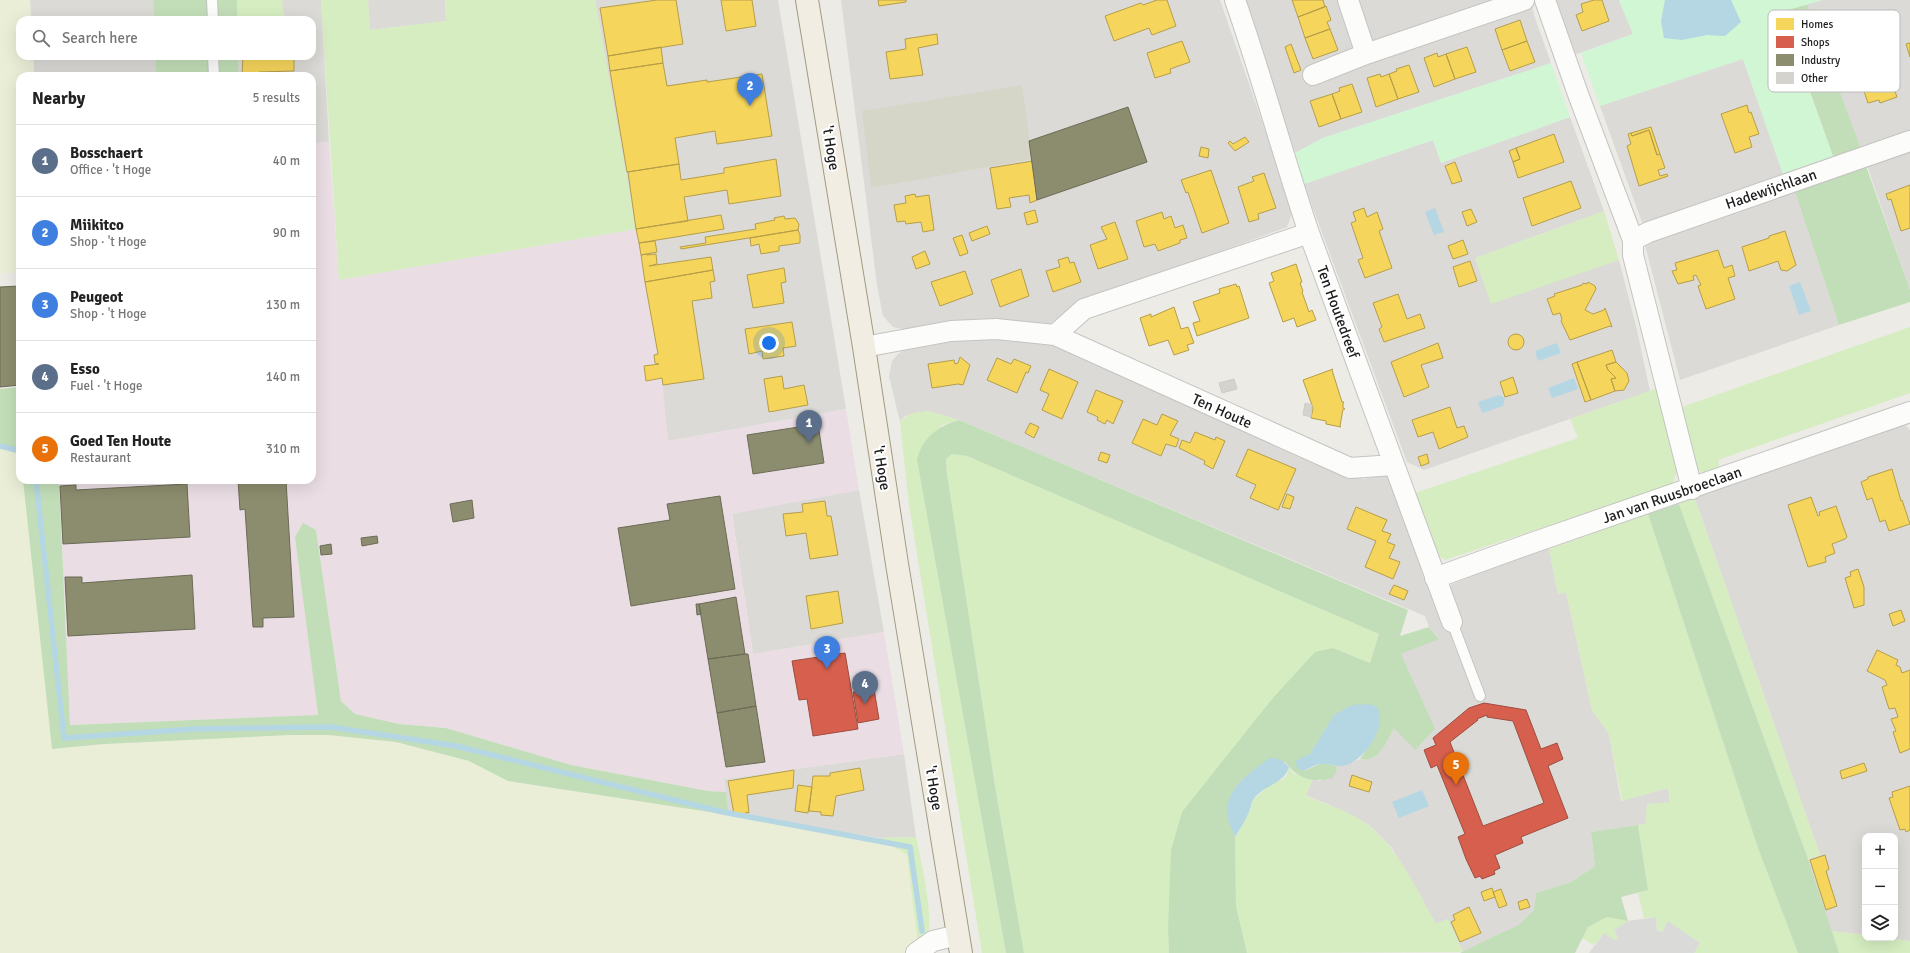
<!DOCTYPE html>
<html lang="en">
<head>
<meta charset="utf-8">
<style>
	body { margin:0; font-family:Signika,sans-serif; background:#f6f6f6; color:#222 }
	.controls { position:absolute; right:12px; bottom:12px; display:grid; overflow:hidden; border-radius:8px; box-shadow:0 4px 16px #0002 }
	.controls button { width:36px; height:36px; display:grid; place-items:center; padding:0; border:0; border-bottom:1px solid #e0e0e0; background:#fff; color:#222; font:20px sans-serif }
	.you { position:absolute; left:769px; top:343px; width:14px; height:14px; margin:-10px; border:3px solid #fff; border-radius:50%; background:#1a73e8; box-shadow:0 0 0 6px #1a73e833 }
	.badge { display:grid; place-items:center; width:26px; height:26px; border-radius:50%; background:#d93025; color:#fff; font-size:13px; font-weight:700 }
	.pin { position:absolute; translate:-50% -33px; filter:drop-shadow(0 1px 2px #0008) }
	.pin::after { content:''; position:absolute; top:21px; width:14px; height:12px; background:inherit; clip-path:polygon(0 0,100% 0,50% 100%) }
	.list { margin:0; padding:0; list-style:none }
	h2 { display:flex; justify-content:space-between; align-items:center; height:52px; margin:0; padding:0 16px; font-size:17px }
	h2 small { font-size:13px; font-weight:400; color:#767676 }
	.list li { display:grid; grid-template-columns:26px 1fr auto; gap:12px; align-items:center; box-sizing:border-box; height:72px; padding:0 16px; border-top:1px solid #e0e0e0 }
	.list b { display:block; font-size:15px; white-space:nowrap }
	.list p { margin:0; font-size:13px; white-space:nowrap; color:#767676 }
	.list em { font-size:13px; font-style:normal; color:#767676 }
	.icon { flex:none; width:22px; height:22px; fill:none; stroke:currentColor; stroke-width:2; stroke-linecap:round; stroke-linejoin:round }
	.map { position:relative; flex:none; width:1910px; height:953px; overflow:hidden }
	.search { position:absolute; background:#fff; box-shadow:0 4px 16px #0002; left:16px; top:16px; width:300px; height:44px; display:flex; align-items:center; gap:10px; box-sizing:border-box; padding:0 14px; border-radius:12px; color:#767676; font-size:15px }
	.panel { position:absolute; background:#fff; box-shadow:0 4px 16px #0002; left:16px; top:72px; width:300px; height:412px; border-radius:12px }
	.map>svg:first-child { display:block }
	.residential { fill:#dbdad7 }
	.industrial { fill:#eadee4 }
	.construction { fill:#d5d6c7 }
	.farmland { fill:#ebeed7 }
	.grass { fill:#d5edc1 }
	.forest { fill:#c2deb8 }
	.park { fill:#d0f6d4 }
	.parking { fill:#dadad8 }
	.water { fill:#b5d6e3 }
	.homes { fill:#f6d55c; stroke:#b59e49 }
	.shops { fill:#d6604d; stroke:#9e4c3f; fill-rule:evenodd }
	.industry { fill:#8c8c6e; stroke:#6b6b56 }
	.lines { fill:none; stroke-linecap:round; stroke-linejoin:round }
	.stream { stroke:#b5d6e3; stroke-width:5.5 }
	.building { fill:#d5d3ce; stroke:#d0ccc7 }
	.service-casing { stroke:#c4c4c2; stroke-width:12 }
	.minor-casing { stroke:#c4c4c2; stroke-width:22 }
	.primary-casing { stroke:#a29b82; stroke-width:24 }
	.service { stroke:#fcfcfb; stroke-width:10 }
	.minor { stroke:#fcfcfb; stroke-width:20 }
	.primary { stroke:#f1ede3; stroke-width:22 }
	.labels { text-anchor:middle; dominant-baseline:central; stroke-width:4; stroke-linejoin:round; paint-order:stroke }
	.street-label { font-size:15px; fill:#1d1d1d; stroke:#fff }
	.key { fill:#fff; stroke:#bbb; stroke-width:1 }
	.key-label { font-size:11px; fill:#1d1d1d }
</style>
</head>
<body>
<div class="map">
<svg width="1910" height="953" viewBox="0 0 1910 953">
	<rect width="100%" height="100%" fill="#ecebe6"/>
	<path class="residential" d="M30,0H153L154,20H31Z
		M282,0H321L329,142L312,143V76H239L238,56H312V20H284Z
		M368,0H445L446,21L370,30Z
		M595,0H778L846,409L668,441L661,378L646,381L655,363L654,355L658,354Z
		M841,0H1220L1293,211L1287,227L1087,301L1046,326L908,330L893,327L883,316L877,285Z
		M1243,0H1531L1534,15L1551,63L1323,138L1295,153Z
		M1553,0H1619L1633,34L1574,55Z
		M1822,0H1910V290L1862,151L1807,4Z
		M33,56H155L156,76H34Z
		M1743,59L1784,177L1643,225L1600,106Z
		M1570,117L1604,211L1475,258L1602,265L1619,260L1637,330L1650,391L1424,470L1407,462L1304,184L1433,140L1441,163Z
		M1794,189L1839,325L1680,380L1645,245L1652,240Z
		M987,335L1051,345L1345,474L1364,479L1378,476L1387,477L1393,485L1431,593L1548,544L1558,594L1566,592L1592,710L1609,734L1621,801L1668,788L1670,802L1645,824L1591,832L1595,866L1571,882L1536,893L1534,910L1520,924L1463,952L1448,919L1436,924L1392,848L1369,825L1330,805L1305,795L1313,779L1320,781L1337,770L1336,766H1343L1360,759L1364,760L1387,742L1394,728L1401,654L1439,638L1429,627L1425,616L959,420L928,411L905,416L900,422L889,376L892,361L898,354L906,349Z
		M1895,424L1906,426L1910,430V941L1885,938H1895V836H1865V935L1831,931L1808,859L1820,855L1694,496Z
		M859,490L884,632L753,654L732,513Z
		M904,754L916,837L880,838L729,815L724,779Z"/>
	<path class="industrial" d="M329,142L339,280L636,229L658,354L654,355L659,364L645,366L647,381L662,378L668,441L846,409L859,490L732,514L753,654L884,632L904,754L724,779L726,792L708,791L571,765L446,728L399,724L355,714L341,701L316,530L295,537L318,715L70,725L59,480H312V143Z"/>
	<path class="construction" d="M1022,85L1032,159L871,188L862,111Z"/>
	<path class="farmland" d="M0,0H30L31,20H20V56H33L34,76H20V272L0,274Z
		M0,446L20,451V480H23L53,749L104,744L290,735H329L377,740L396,742L469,761L508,781L880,838L907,855L918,944L905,953H0Z"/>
	<path class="grass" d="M237,0H282L284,20H237Z
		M321,0H368L370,30L446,21L445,0H595L636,229L339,280Z
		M1604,211L1619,260L1491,304L1475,258Z
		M1910,327V393L1718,460L1720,470L1709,475L1697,470L1679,408Z
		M1658,388L1679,466L1672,485L1666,489L1601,508L1445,560L1435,554L1412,494L1578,438L1570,419Z
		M928,411L959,420L942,425L917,460L1006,953H982L909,505L900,422C908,413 917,412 928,411Z
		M952,454L967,456L1379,634L1370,663L1333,648L1170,891L1168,929L1169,953H1024L995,786L947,474L946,459Z
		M1694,496L1820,855L1808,859L1679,504Z
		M1648,514L1758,848L1798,953H1694L1700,943L1668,921L1661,933L1657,931L1656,917L1644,918L1638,893L1648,890L1638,825L1645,824L1647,804L1670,802L1668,788L1622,801L1609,734L1592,710L1566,592L1558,594L1549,549Z
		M1289,767L1294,774L1313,779L1306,796C1327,805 1351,811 1369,826C1400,851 1417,890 1436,924L1448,919L1463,952L1247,953L1236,906L1235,837L1250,811L1253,800L1272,783L1282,780L1287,775Z
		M916,837C920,856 935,920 927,936C925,939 920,942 918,944L907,855L880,838Z
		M1607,917L1628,921L1614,930L1618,938L1614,940L1604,933L1594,945L1582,938L1588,927Z
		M1831,931L1865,935V938H1885L1910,941V953H1839Z"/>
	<path class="forest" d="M153,0H237V20H154Z
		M1807,4L1862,151L1834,159L1781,11Z
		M155,56H238L239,76H156Z
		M1866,166L1910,290V302L1839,325L1794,189Z
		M20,387V451L0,446V389Z
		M959,420L1408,610L1400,636L1429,627L1439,639L1401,654L1435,729L1415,750L1394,728C1387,742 1378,763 1360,759L1374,739L1325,730L1310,754L1304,771L1322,763L1336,766L1337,770L1333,778C1311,783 1298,779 1285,762L1242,779L1231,795L1227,811L1235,837L1236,906L1247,953H1169L1168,929L1171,850L1182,812L1272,699L1315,652L1333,648L1370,663L1379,634L967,456L952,454L946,459L947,474L995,786L1024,953H1006L917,460C922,438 938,426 959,420Z
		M23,480H59L70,725L318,715L295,537L303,523L316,530L341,701L355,714L399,724L446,728L571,765L708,791L726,792L729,815L508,781L469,761L396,742L377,740L329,735H290L104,744L52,749Z
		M1679,504L1808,859L1839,953H1798L1758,848L1648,514Z
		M1638,825L1648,890L1621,897L1628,921L1607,917L1588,927L1575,953H1460L1520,924L1534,910L1536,893L1571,882L1595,866L1591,832Z"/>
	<path class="park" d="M1619,0H1823L1781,12L1834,159L1784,177L1743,59L1600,106L1581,53L1633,34Z
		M1551,63L1570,117L1441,163L1433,140L1304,184L1295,153L1323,138Z"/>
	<path class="parking" d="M1656,917L1657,931L1662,932L1668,921L1700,943L1694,953H1589L1604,933L1614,940L1618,938L1614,930L1628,921Z"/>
	<path class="water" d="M1665,0H1731L1741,22L1725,36L1707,35L1682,40L1664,38L1661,21Z
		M1435,208L1444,232L1434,235L1425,212Z
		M1800,282L1811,311L1799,315L1789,286Z
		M1557,343L1561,353L1538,361L1535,351Z
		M1574,378L1578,389L1552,398L1548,388Z
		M1499,395L1505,398L1503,406L1482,413L1478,402Z
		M1369,704L1377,707C1388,727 1364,762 1343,766C1336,767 1330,764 1324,764C1318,763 1310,768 1304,771L1298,768L1295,761L1310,754L1334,715L1352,705Z
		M1270,758C1278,758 1283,760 1289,767C1284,785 1262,785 1253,800C1251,803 1251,808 1249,812C1245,821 1240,829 1235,837C1232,829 1226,819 1227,810C1229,785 1252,771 1270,758Z
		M1422,790L1429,806L1399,818L1392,802Z"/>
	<path class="homes" d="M657,0H676L683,44L608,56L600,8Z
		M721,0H752L756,26L726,31Z
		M878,0H906V2L879,6Z
		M1157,0H1167L1176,26L1152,35L1149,28L1114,41L1105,16L1141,3L1143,5Z
		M1292,0H1323L1325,7L1298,17Z
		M1594,0H1602L1609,21L1582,31L1576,15L1583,12L1581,4Z
		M1326,6L1331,20L1327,22L1330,29L1305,38L1298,17Z
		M1520,20L1527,41L1502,50L1495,29Z
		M1330,29L1338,50L1313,59L1305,38Z
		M937,34L938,44L918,48L923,75L890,79L886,52L906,49L905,39Z
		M1182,41L1190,62L1170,69L1171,73L1155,78L1147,53Z
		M1527,41L1535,62L1510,71L1502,50Z
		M1910,43V57L1906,44Z
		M1291,44L1301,70L1294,73L1285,47Z
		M661,47L663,63L610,71L608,56Z
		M1467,47L1476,72L1455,79L1446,54Z
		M1437,53L1438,57L1446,54L1455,79L1434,87L1424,58Z
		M243,56H294V71L259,72V76H242Z
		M1883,58L1897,97L1880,103L1879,100L1868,103L1856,68Z
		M663,63L667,86L707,80V82L762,74L772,136L717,144L715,131L675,138L679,164L627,172L610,71Z
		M1409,65L1419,92L1398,99L1389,74L1397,71L1396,69Z
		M1380,74L1381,77L1389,74L1398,99L1376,107L1367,78Z
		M1352,84L1362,112L1341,119L1332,94L1340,91L1339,88Z
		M1332,94L1341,119L1319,127L1310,101Z
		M1747,105L1749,113L1751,112L1759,134L1749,137L1752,147L1735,153L1721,114Z
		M1651,127L1660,154L1657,155L1649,130L1632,136L1631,133Z
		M1649,130L1657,155L1660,154L1665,168L1658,170L1660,176L1667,174L1668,176L1639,186L1627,146L1631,144L1628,134L1631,133L1632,136Z
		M1554,134L1564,162L1518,178L1513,162L1520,159L1516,148Z
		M1245,137L1249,142L1235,151L1228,143L1230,141L1233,144Z
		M1201,147L1209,149L1208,158L1199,156Z
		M1516,148L1520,159L1513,162L1509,151Z
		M776,159L781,196L729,204L727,190L684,197L688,221L636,229L628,172L679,164L681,180L724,173V168Z
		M1033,161L1037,200L1030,203L1029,195L1009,198L1011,207L997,209L990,168Z
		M1455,162L1462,181L1452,184L1445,166Z
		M1211,170L1229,223L1202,233L1188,192L1186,193L1181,180Z
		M1264,173L1276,208L1258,214L1259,219L1249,222L1238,187L1254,181L1252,177Z
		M1571,181L1581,208L1532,226L1523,198Z
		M1910,185V228L1901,231L1891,199L1888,200L1886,194Z
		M915,194L916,197L929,195L934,230L923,232L921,222L906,224L905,221L897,222L894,205L906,203L905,196Z
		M1364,208L1367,217L1377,212L1383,229L1379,231L1392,268L1365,278L1358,260L1363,258L1351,223L1356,221L1353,212Z
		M1471,209L1477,222L1467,226L1462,212Z
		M1035,210L1038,222L1027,225L1024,213Z
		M1162,212L1164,219L1171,216L1175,228L1183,225L1187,238L1180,240V243L1158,251L1155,244L1144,247L1136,221Z
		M721,215L724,229L639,243L636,229Z
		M784,216L785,219L795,218L799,224L798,230L681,249L680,247L706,243L705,237L756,229L755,224L775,220L774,218Z
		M1115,222L1128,259L1098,269L1090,245L1107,239L1101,227Z
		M987,226L990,234L972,241L969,233Z
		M798,230L800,235V243L779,246V251L761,254L759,244L751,246L750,238Z
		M1785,231L1796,265L1787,271L1781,270L1778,261L1749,271L1742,247L1769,238V236Z
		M962,235L968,253L960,256L953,238Z
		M1463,240L1468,254L1453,259L1448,246Z
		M655,241L657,252L641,255L639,243Z
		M1718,250L1724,268L1732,265L1735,276L1728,278L1735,299L1706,309L1698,286L1701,285L1696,275L1693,276L1694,280L1678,284L1672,271L1677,270L1675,263Z
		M925,251L930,264L916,269L912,257Z
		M647,254V255L656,254L657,264L649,266L711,257L713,270L645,282L641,255Z
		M1068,257L1070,263L1074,262L1081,282L1053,292L1046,271L1060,267L1058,260Z
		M1470,261L1477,281L1459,287L1453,267Z
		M1296,264L1302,282L1300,283L1303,291L1302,292L1309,312L1312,310L1316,320L1297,327L1294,318L1283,322L1269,283L1274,281L1271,273Z
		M784,268L786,282L781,283L784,303L753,308L747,275Z
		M1021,269L1029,296L1000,307L991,280Z
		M713,270L715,281L710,282L712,298L692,301L704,379L663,385L662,378L646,381L644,366L659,364L655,363L654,355L658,354L645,282Z
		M965,271L973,294L940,306L931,282Z
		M1588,282L1595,286L1596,289L1585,310L1593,314L1604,310L1605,308L1612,327L1610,326L1570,340L1561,321L1562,319L1560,313L1553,315L1547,299L1555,296L1554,294L1582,285L1583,283L1587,284Z
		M1236,284L1237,287L1239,286L1249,318L1197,336L1193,323L1200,321L1193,302L1220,293L1219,289Z
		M1398,294L1407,319L1420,314L1425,328L1384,342L1379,329L1382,327L1373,303Z
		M1174,307L1181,329L1188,327L1194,343L1187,345L1189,350L1174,355L1168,340L1149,346L1140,318L1151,314V317Z
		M792,322L796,346L783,348L784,356L763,359L762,351L749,354L745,329Z
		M1508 342a8 8 0 1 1 16 0a8 8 0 1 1-16 0Z
		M1438,343L1443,358L1421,365L1429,387L1404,397L1391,362Z
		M1612,350L1616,362L1606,365L1608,370L1616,378L1611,379L1615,391L1591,400L1577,362Z
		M960,357L970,365L963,385L958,384L932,388L928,364L954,360L955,364L958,363Z
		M997,358L1011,364L1014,359L1031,366L1028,373L1026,372L1017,393L987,380Z
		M1577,362L1591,400L1585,402L1572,364Z
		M1616,362L1627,373L1629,381L1624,390L1615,391L1611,379L1616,378L1608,370L1606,365Z
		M1049,369L1078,382L1062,419L1042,410L1049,394L1040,390Z
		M1333,369L1332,370L1342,402H1344L1343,403V408L1345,409H1343L1340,426L1341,427L1326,424V421L1311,418L1313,408L1303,380Z
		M782,376L784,389L804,385L808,405L769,412L764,379Z
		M1513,377L1518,393L1505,397L1500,382Z
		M1096,390L1123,401L1113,424L1107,420L1105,424L1097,420L1098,417L1087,412Z
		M1450,407L1457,428L1464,426L1468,437L1439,449L1433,432L1418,437L1412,420Z
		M1162,414L1178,421L1170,435L1179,439L1176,447L1166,444L1161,456L1132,443L1143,419L1157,425Z
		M1030,423L1039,427L1034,438L1025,433Z
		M1195,432L1215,440L1216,437L1225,441L1213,469L1204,464L1205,461L1179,448L1182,440L1190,443Z
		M1248,449L1296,469L1278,510L1250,498L1256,485L1236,476Z
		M1101,452L1110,455L1107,463L1098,460Z
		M1427,454L1429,463L1421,466L1418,457Z
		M1892,469L1901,501L1902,500L1910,524L1889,531L1885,520L1880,522L1872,498L1867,500L1861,482L1868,479V477Z
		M1287,494L1294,497L1290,509L1282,507Z
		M1811,497L1818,516L1820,515L1819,512L1836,506L1847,537L1845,539L1832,544L1835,553L1825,557L1826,562L1808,567L1788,505Z
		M825,501L827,516H831L838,555L810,559L806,533L786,536L783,514L803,512L802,504Z
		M1356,507L1387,520L1382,531L1391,534L1387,542L1395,545L1389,558L1400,562L1393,579L1365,567L1376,541L1347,529Z
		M1858,569L1864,587V605L1854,608L1845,578L1851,576L1850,572Z
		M1394,585L1408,591L1404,600L1389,594Z
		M838,591L843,623L811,629L806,596Z
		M1901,610L1905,621L1893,626L1889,614Z
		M1877,650L1898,660L1896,665L1900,667L1902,673L1910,670V749L1900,753L1893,732L1896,731L1891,719L1898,717L1895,708L1889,709L1882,687L1887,685L1885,680L1867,671Z
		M1864,763L1867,771L1842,779L1840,771Z
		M860,768L864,790L836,796L833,816L821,815V812L809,811L813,776H830V773Z
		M794,770L793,788L747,795L749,813L746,812V816L734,814L728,781Z
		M1352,775L1372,782L1369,792L1349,786Z
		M798,785L812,787L808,813L795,811Z
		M1910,786V830L1906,832L1905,829L1900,830L1889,798L1893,797L1892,792Z
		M1825,855L1829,869L1826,871L1837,906L1826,910L1810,860Z
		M1492,888L1495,897L1484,901L1481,892Z
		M1501,889L1507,905L1499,908L1493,892Z
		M1527,899L1530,907L1520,910L1518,902Z
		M1469,907L1481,933L1460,942L1451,922L1455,920L1453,915Z"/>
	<path class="shops" d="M845,653L858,729L813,736L807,699L799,700L792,661Z
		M874,689L879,719L858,723L853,692Z
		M1484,703L1526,710L1541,749L1557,743L1563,759L1548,766L1568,818L1521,837L1523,843L1495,855L1500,868L1494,871L1495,874L1482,879L1480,876L1475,878L1466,859L1458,837L1465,834L1437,765L1431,768L1424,750L1436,745L1433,738L1469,708ZM1487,715V717L1513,721L1544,803L1483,826L1450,742L1478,720L1477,719Z"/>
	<path class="industry" d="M1128,107L1147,162L1037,200L1029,141Z
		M20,286V385L0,387V287Z
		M818,424L824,463L753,474L747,435Z
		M238,480H286L294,617L263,618V627H253L245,509L240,510Z
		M187,484L190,537L63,544L60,486L76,485V490Z
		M720,496L735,589L631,606L618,528L670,520L667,504Z
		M472,500L474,518L453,522L450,504Z
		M377,536L378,543L362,546L361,538Z
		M331,544L332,554L321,555L320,546Z
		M192,575L195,629L68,636L65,577H82V583Z
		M736,597L745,654L708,659L699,604Z
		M696,604H699L701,614L697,615Z
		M745,654H748L756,706L717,713L708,659Z
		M756,706L765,762L726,767L717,713Z"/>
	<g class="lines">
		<path class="stream" d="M0,446L20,451
			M36,480L64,738L194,729L331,727L456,746L723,812L910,847L922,931"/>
	</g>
	<path class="building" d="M1234,379L1237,389L1222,393L1219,383Z
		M1305,403L1312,405L1311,417L1303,415Z"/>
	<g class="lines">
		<defs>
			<path id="service" d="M212,0L213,20
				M213,56L214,76
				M1452,622L1480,696"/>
			<path id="minor" d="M1235,0C1262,77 1283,156 1309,233L1452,622
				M1348,0L1366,54L1524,0
				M1545,0L1578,94L1633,240V255L1692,489
				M1313,75L1366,54
				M1633,240L1649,232L1910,141
				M1055,335L1084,309L1309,233
				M864,347L951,331L996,329L1055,335L1350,468L1394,465
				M1435,578L1529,544L1910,412
				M916,953L933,941L958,935"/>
			<path id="primary" d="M807,0L864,347L897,564L961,953"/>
		</defs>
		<use href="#service" class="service-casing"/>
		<use href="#minor" class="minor-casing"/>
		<use href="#primary" class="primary-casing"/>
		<use href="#service" class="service"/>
		<use href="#minor" class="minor"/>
		<use href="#primary" class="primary"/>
	</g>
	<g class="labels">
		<g class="street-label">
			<text transform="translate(831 148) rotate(81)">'t Hoge</text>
			<text transform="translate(1771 189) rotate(-19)">Hadewijchlaan</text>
			<text transform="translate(1338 312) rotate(70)">Ten Houtedreef</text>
			<text transform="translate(1222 411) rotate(24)">Ten Houte</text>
			<text transform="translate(882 468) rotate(81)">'t Hoge</text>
			<text transform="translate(1672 495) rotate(-19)">Jan van Ruusbroeclaan</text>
			<text transform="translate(934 788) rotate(81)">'t Hoge</text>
		</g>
	</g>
	<rect x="1768" y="10" width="132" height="82" rx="6" class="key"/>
	<rect x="1776" y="18" width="18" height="12" fill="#f6d55c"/>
	<rect x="1776" y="36" width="18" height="12" fill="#d6604d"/>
	<rect x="1776" y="54" width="18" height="12" fill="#8c8c6e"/>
	<rect x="1776" y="72" width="18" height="12" fill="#d5d3ce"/>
	<g class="key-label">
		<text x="1801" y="28">Homes</text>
		<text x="1801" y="46">Shops</text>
		<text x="1801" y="64">Industry</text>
		<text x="1801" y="82">Other</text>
	</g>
</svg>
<div class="controls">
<button>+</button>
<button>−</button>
<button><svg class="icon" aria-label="layers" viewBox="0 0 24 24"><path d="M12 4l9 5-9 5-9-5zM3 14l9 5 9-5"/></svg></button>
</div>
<div class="you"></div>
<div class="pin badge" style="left:809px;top:443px;background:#5c6f8a">1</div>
<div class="pin badge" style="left:750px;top:106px;background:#3f7fe0">2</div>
<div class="pin badge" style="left:827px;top:669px;background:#3f7fe0">3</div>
<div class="pin badge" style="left:865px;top:704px;background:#5c6f8a">4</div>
<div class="pin badge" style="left:1456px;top:785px;background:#e8710a">5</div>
<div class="search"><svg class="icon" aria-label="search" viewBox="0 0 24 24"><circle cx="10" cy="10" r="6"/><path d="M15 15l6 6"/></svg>Search here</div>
<section class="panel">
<h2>Nearby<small>5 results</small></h2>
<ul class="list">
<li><span class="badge" style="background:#5c6f8a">1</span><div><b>Bosschaert</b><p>Office · 't Hoge</p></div><em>40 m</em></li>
<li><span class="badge" style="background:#3f7fe0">2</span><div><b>Miikitco</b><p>Shop · 't Hoge</p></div><em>90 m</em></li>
<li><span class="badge" style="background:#3f7fe0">3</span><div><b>Peugeot</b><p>Shop · 't Hoge</p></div><em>130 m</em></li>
<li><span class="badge" style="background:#5c6f8a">4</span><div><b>Esso</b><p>Fuel · 't Hoge</p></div><em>140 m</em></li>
<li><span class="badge" style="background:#e8710a">5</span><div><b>Goed Ten Houte</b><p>Restaurant</p></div><em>310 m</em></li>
</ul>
</section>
</div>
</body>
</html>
